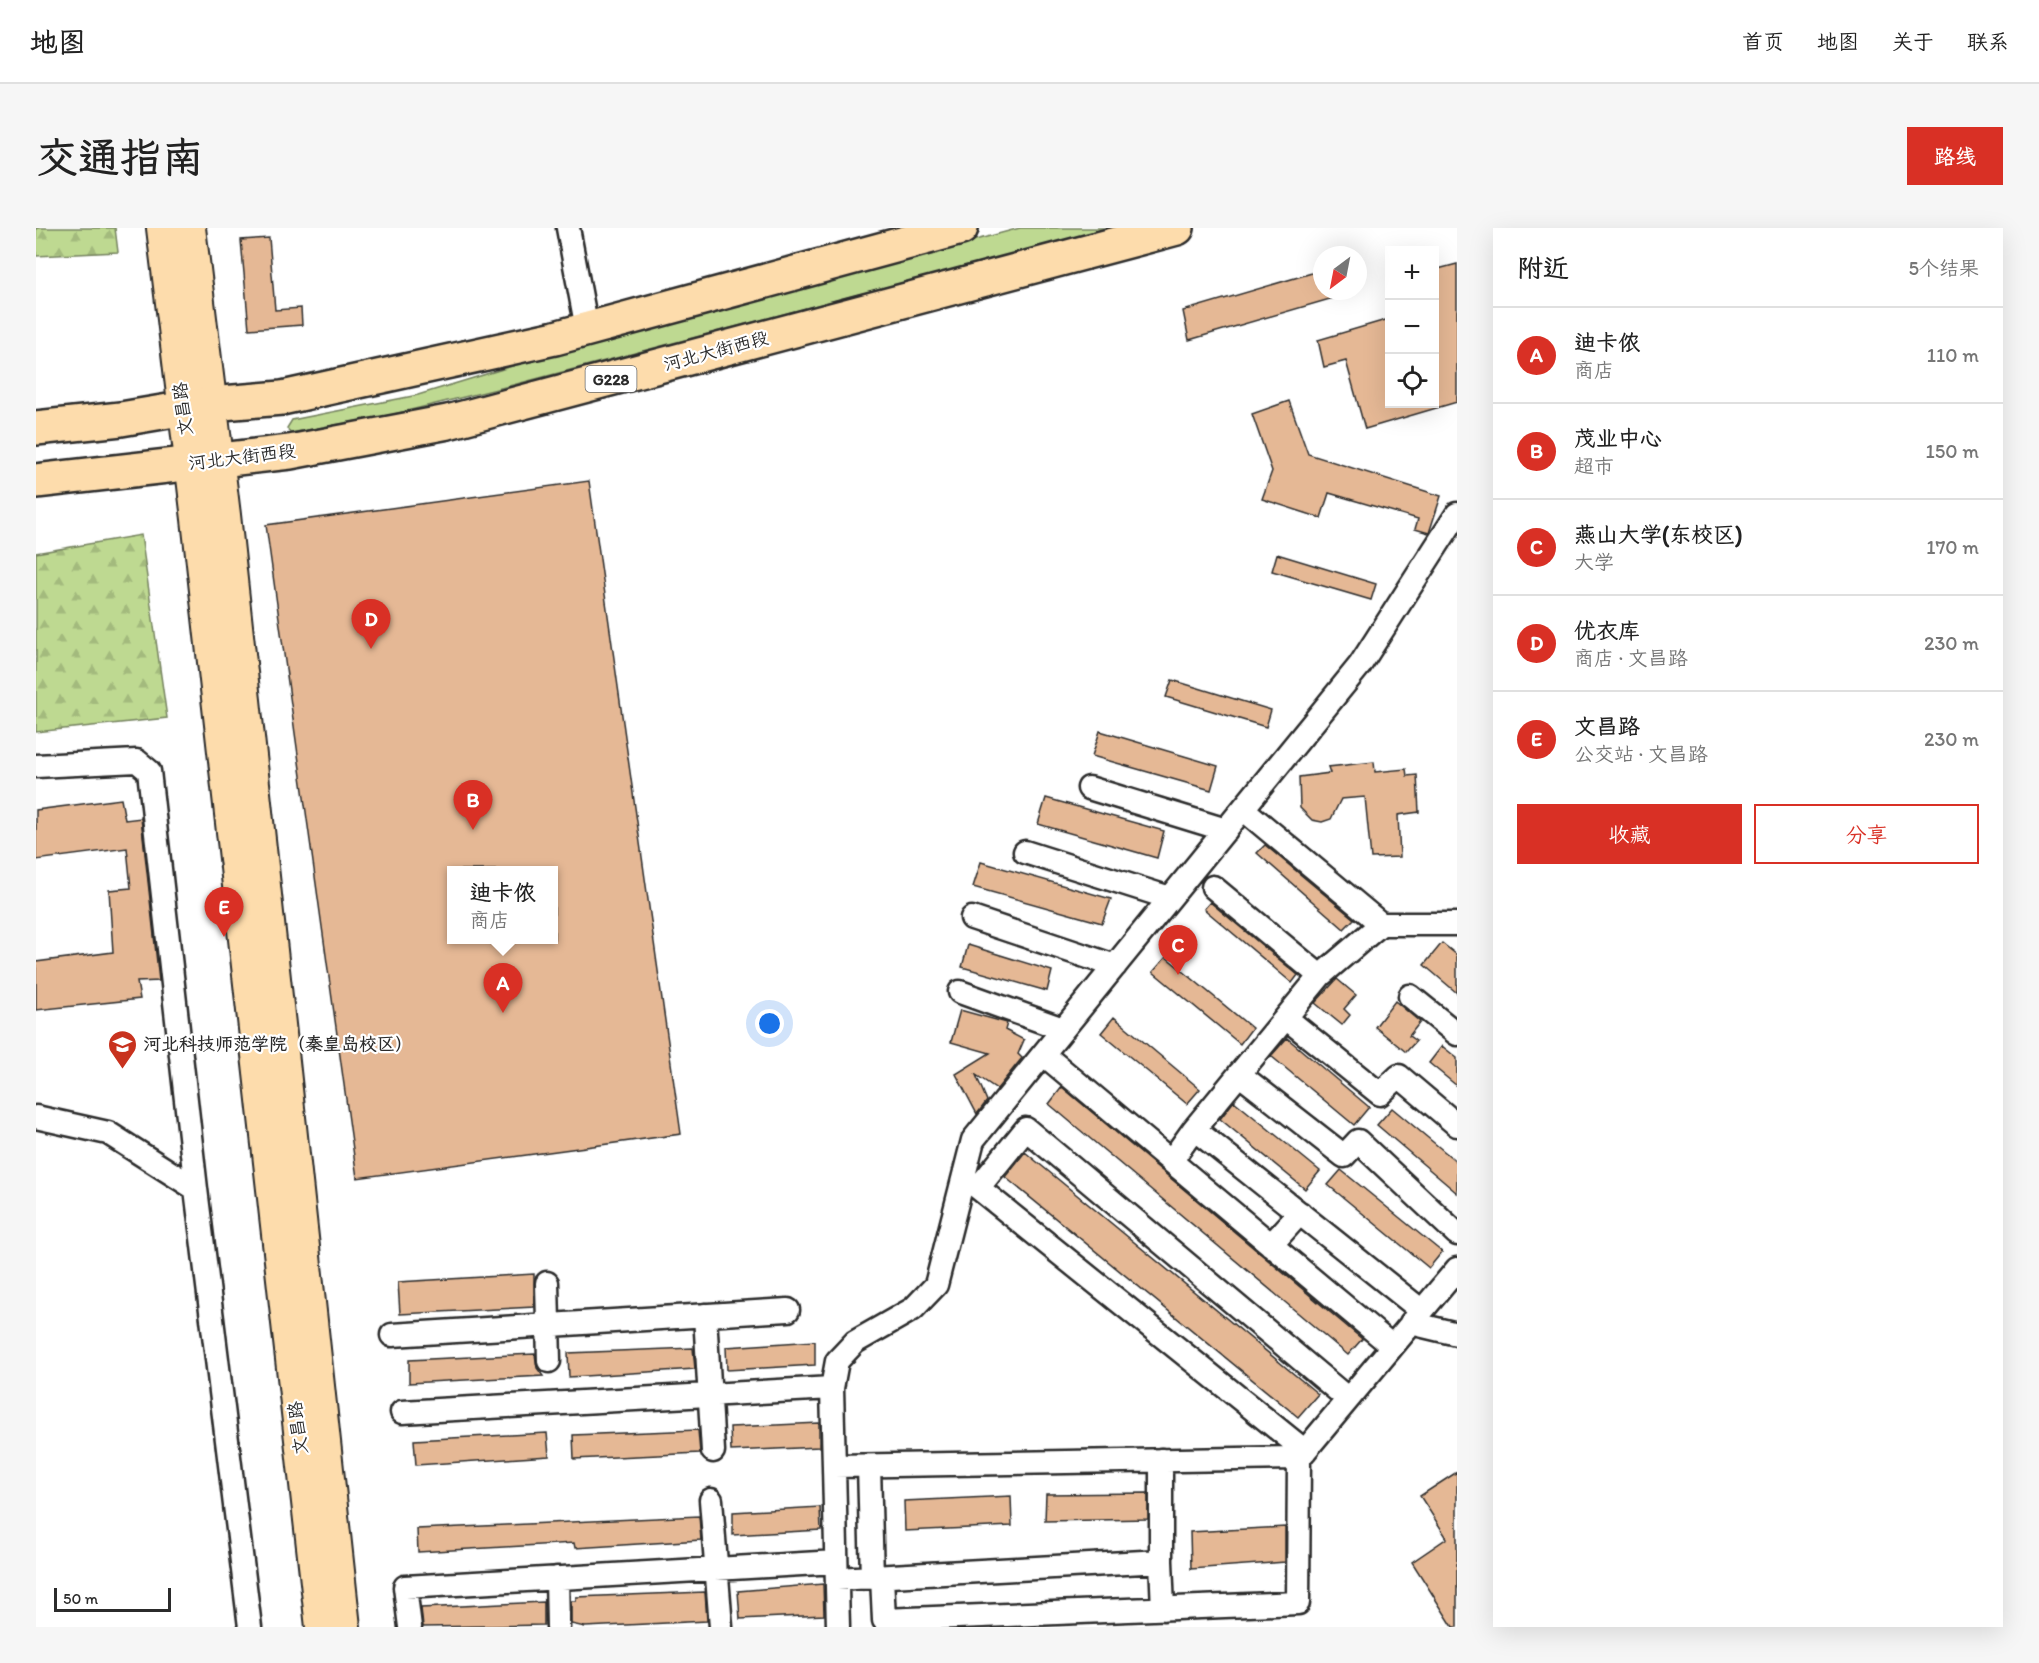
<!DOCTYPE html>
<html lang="zh">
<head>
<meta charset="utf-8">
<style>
	body { margin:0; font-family:Itim,"LXGW WenKai TC",sans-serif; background:#f6f6f6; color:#222 }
	.controls { position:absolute; right:18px; top:18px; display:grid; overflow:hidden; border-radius:0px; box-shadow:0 6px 24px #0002 }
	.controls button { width:54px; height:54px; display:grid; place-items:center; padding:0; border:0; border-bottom:2px solid #e0e0e0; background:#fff; color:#222; font:30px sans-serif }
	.compass { position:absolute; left:1277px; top:18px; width:54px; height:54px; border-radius:50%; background:#fff; box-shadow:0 6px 24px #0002; rotate:212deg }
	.scale { position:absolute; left:18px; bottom:15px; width:117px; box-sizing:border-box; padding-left:6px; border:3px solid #2b2b2b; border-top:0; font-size:16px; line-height:21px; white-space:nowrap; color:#2b2b2b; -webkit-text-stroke:4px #fff; paint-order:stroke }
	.you { position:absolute; left:734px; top:796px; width:21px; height:21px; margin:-15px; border:4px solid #fff; border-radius:50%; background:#1a73e8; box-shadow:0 0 0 9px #1a73e833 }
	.badge { display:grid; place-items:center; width:39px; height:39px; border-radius:50%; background:#d93025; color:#fff; font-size:20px; font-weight:700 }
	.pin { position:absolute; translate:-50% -50px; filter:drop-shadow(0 2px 3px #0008) }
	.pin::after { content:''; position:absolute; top:32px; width:21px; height:18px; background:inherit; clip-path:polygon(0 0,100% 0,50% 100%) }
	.popup { position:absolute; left:411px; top:638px; width:111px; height:78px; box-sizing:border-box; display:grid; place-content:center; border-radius:0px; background:#fff; filter:drop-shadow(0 2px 4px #0005); font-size:20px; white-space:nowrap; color:#767676 }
	.popup b { font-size:22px; color:#222 }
	.popup::after { content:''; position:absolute; left:50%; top:100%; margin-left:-12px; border:12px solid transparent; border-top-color:#fff }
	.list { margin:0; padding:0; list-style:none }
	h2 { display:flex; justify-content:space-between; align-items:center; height:78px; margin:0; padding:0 24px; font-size:26px }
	h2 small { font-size:20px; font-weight:400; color:#767676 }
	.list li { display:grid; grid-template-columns:39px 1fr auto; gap:18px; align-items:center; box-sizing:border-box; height:96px; padding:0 24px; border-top:2px solid #e0e0e0 }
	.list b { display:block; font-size:22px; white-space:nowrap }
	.list p { margin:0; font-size:20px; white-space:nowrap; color:#767676 }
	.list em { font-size:20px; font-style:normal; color:#767676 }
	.actions { display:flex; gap:12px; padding:18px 24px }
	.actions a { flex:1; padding:14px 0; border:2px solid #d93025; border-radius:0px; text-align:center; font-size:21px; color:#d93025 }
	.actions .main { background:#d93025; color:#fff }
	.icon { flex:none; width:33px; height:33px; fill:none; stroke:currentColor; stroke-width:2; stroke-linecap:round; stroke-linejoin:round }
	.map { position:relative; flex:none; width:1421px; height:1399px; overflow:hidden; border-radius:0px }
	header { display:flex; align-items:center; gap:36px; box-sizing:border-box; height:84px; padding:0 30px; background:#fff; border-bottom:2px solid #e0e0e0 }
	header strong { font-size:28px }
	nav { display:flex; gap:33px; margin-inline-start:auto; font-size:21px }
	.intro { display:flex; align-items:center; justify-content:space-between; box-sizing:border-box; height:144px; padding:0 36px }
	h1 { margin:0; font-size:42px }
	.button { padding:15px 27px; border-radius:0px; background:#d93025; color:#fff; font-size:21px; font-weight:700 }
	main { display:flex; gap:36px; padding:0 36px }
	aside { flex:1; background:#fff; border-radius:0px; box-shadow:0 6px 24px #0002 }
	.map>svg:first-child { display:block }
	.grass { fill:#bed991; stroke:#74825e; stroke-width:1.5 }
	.forest { fill:url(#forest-firs); stroke:#74825e; stroke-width:1.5 }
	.building { fill:#e5b895; stroke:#2b2b2b; stroke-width:1.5; fill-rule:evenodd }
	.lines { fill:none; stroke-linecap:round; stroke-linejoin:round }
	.minor-casing { stroke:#2b2b2b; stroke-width:27 }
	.major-casing { stroke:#2b2b2b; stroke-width:34 }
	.highway-casing { stroke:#2b2b2b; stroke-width:38 }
	.minor { stroke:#fff; stroke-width:22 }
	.major { stroke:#fddcac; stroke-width:30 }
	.highway { stroke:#fddcac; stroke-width:33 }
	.labels { text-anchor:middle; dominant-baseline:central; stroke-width:4.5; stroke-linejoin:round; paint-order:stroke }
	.shield { fill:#fff; stroke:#6b6b6b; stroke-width:1.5 }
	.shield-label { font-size:16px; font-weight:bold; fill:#2b2b2b }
	.street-label { font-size:18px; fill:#2b2b2b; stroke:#fff }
	.poi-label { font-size:18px; font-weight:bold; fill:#2b2b2b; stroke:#fff; text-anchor:start }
</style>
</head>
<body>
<header>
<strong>地图</strong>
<nav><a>首页</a><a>地图</a><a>关于</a><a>联系</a></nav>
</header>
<div class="intro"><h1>交通指南</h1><a class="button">路线</a></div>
<main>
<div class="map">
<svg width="1421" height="1399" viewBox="0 0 1421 1399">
	<defs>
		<pattern id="forest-firs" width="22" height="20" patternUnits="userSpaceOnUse" patternTransform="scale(1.5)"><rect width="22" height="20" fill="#bed991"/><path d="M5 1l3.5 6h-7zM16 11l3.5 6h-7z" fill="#a3ba7d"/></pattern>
	</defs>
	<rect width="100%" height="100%" fill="#fff"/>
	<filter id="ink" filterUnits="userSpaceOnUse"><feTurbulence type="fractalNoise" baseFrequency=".0167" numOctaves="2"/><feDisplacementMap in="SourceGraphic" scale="12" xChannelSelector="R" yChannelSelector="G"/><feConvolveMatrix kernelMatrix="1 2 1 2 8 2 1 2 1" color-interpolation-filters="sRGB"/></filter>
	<g filter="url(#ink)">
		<path class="grass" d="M984,0H1075L473,158L354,187L260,204L254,205L251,200L256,192L382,167L519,125Z"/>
		<path class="forest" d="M0,0H79L82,24L0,28Z
			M105,307L131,490L0,504V325Z"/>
		<path class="building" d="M233,10L239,82L265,80L266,97L213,101L205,12Z
			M1421,36V174L1329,201L1310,133L1288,139L1282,112L1353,91V176H1398V42Z
			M1286,42V63H1310L1311,66L1153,112L1147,83Z
			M1253,173L1272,226L1405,268L1393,305L1379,301L1382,291L1293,265L1285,290L1226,271L1236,243L1216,186Z
			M553,253L645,906L321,950L230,297ZM416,642H518V711H416Z
			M1241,326L1340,356L1335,372L1236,343Z
			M1136,452L1235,482L1230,499L1130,469Z
			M1064,503L1182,538L1175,562L1056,528Z
			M1338,534L1339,544L1370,541L1371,548L1381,547L1383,584L1362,587L1364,629L1335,630L1329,569L1305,571L1295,591L1286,594L1276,592L1264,580L1263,549L1294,545L1292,539Z
			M1010,570L1128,603L1121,630L1002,596Z
			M85,571L89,592L105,590L123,753L101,754L104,771L0,782V734L77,724L73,662L95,660L91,620L0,632V582Z
			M1229,617L1318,691L1308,701L1221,625Z
			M945,634L1075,671L1066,695L937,659Z
			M1174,674L1262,747L1256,755L1168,681Z
			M1406,715L1421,727V765L1388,737Z
			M932,717L1016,743L1011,763L926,739Z
			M1130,729L1216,800L1204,816L1117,744Z
			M1301,751L1320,767L1308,781L1314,787L1306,797L1279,775Z
			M1359,773L1384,794L1373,808L1380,813L1370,824L1339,799Z
			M924,782L971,795L969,802L988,812L982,826L986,830L961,861L940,847L951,873L941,886L920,846L954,825L915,814Z
			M1078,789L1164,861L1151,876L1065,805Z
			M1251,810L1333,879L1318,897L1235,828Z
			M1406,818L1421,830V858L1393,835Z
			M1026,859L1326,1111L1312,1127L1013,876Z
			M1198,873L1284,943L1269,961L1184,891Z
			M1356,880L1421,934V965L1341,897Z
			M989,924L1282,1166L1262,1189L969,949Z
			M1305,942L1406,1024L1393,1040L1292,957Z
			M498,1046V1079L364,1086L362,1054Z
			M779,1113V1137L691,1142L690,1119Z
			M657,1120L659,1141L533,1149L532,1125Z
			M499,1126L501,1140L507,1148L373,1155V1132Z
			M783,1195V1219L695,1223L694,1199Z
			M662,1202L664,1225L538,1231L537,1207Z
			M511,1205L513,1228L380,1237L378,1212Z
			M1421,1244V1399H1417L1376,1334L1411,1310L1384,1268Z
			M1112,1265V1291L1009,1293L1010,1266Z
			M975,1268L976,1298L869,1303L868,1273Z
			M784,1279L785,1302L697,1307V1284Z
			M663,1288L665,1312L539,1320L538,1315L382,1324L381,1301Z
			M1249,1299V1334L1155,1341L1154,1304Z
			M787,1356L788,1387L704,1391L702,1363Z
			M669,1364L671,1393L549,1399L535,1396V1373H540V1369Z
			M508,1374V1397L387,1399L385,1380Z"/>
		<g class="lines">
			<defs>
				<path id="minor" d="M532,0L551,101
					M0,538L101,533L113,543L160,961L214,1399
					M1053,560L1190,602
					M1207,581L1345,696H1421
					M989,624L1134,670
					M1177,659L1284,748L1345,696
					M936,690L1079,738
					M924,764L1027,801
					M1374,768L1421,806
					M1250,790L1344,866L1363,848L1421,897
					M1007,826L1356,1118
					M1203,846L1308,928L1322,913L1421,1006
					M0,889L72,905L160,961
					M1158,901L1284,748
					M1135,933L1158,901L1386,1083
					M931,951L1269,1223
					M942,960L990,901L1312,1171
					M1235,1017L1264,985
					M511,1055L513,1133
					M669,1087L677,1223
					M1375,1095L1421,1106
					M356,1107L752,1082
					M366,1184L796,1160
					M1263,1230L1421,1041
					M798,1238L1263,1230L1262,1375L848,1392L846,1349
					M833,1238L836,1350
					M675,1272L685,1399
					M1125,1333V1232
					M521,1350L522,1399
					M801,1351L1125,1333L1127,1381
					M374,1399L369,1359L800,1334
					M802,1399L796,1160L801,1133L819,1114L877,1081L900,1057L937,912L1324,437L1421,286"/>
				<path id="major" d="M126,0L161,291L285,1399
					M154,0L189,287L309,1399"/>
				<path id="highway" d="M0,200L85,191L174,176L246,170L519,110L925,0
					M0,253L254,224L412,194L1141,0"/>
			</defs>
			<use href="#minor" class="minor-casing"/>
			<use href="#major" class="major-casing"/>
			<use href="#highway" class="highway-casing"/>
			<use href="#minor" class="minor"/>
			<use href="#major" class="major"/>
			<use href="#highway" class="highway"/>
		</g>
	</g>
	<defs>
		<symbol id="school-pin" viewBox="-11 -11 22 30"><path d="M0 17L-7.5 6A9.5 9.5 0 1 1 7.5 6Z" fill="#c8321e" stroke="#fff"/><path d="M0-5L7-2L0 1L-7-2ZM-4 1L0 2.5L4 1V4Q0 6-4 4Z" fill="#fff"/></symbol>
	</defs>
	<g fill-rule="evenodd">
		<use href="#school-pin" x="70" y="800" width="33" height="45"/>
	</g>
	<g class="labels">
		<rect class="shield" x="549.5" y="138" width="51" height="26" rx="4.5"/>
		<g class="shield-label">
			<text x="575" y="151">G228</text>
		</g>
		<g class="street-label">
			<text transform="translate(680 123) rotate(-15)">河北大街西段</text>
			<text transform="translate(147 181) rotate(-97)">文昌路</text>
			<text transform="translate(206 229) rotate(-7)">河北大街西段</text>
			<text transform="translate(262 1200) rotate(-97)">文昌路</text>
		</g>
		<g class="poi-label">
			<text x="107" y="816">河北科技师范学院（秦皇岛校区）</text>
		</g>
	</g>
</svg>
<div class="controls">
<button>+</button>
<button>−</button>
<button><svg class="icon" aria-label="locate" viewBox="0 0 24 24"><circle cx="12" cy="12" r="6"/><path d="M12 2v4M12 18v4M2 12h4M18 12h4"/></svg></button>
</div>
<svg class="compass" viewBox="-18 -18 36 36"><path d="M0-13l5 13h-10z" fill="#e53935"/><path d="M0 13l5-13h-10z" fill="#767676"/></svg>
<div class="scale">50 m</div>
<div class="you"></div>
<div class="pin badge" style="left:467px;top:785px">A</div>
<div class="popup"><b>迪卡侬</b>商店</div>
<div class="pin badge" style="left:437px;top:602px">B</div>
<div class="pin badge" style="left:1142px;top:747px">C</div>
<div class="pin badge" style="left:335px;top:421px">D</div>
<div class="pin badge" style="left:188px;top:709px">E</div>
</div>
<aside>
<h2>附近<small>5个结果</small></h2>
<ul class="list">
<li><span class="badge">A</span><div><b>迪卡侬</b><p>商店</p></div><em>110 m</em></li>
<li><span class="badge">B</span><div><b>茂业中心</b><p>超市</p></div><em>150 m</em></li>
<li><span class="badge">C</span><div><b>燕山大学(东校区)</b><p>大学</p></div><em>170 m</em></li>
<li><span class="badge">D</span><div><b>优衣库</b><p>商店 · 文昌路</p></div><em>230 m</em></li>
<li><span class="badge">E</span><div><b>文昌路</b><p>公交站 · 文昌路</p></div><em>230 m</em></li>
</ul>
<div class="actions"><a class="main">收藏</a><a>分享</a></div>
</aside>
</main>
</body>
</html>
